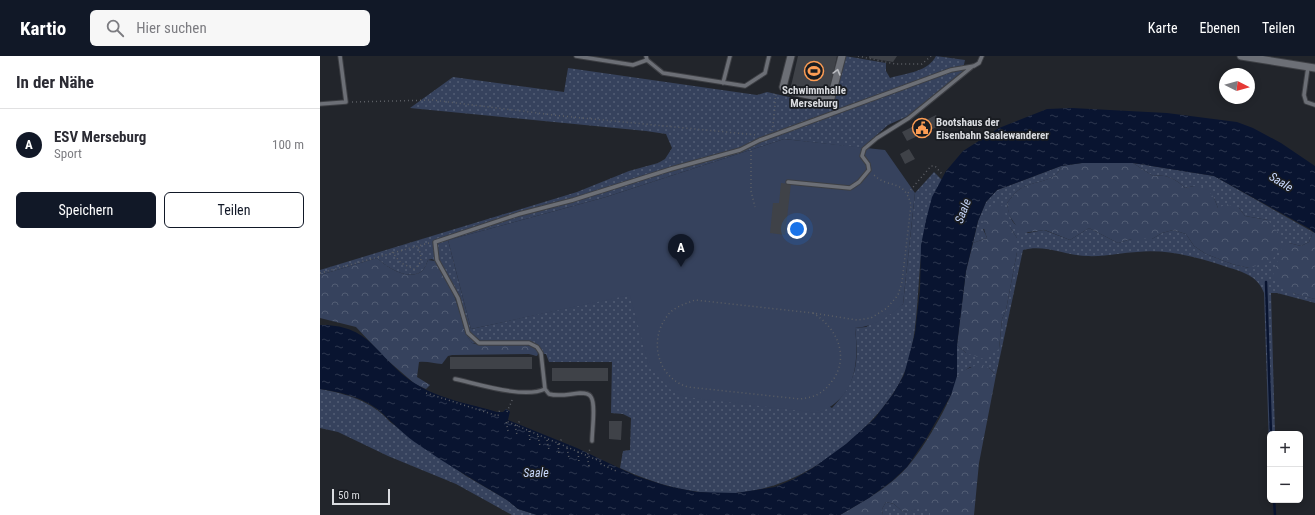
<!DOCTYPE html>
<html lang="de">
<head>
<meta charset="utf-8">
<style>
	body { margin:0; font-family:"Roboto Condensed",sans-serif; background:#f7f7f7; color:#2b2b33 }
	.controls { position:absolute; right:12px; bottom:12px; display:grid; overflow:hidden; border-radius:6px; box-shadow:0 2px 10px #0003 }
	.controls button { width:36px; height:36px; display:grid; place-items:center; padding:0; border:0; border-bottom:1px solid #e1e1e2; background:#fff; color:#2b2b33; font:20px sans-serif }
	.compass { position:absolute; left:899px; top:12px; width:36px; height:36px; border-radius:50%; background:#fff; box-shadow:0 2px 10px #0003; rotate:96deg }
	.scale { position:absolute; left:12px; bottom:10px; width:58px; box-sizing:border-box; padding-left:4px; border:2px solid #dadce0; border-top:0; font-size:11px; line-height:14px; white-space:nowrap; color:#dadce0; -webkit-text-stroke:3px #191c21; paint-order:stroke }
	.you { position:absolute; left:477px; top:173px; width:14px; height:14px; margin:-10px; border:3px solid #fff; border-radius:50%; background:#1a73e8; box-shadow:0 0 0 6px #1a73e833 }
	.badge { display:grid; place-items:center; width:26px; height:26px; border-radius:50%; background:#111827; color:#fff; font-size:13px; font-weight:700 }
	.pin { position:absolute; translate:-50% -33px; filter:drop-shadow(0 1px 2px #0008) }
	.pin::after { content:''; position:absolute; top:21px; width:14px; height:12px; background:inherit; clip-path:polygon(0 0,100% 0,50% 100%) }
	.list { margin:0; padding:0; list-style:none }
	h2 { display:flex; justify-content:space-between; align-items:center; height:52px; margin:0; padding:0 16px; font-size:17px }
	h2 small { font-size:13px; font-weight:400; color:#7c7c81 }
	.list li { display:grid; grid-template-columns:26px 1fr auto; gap:12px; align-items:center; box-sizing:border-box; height:72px; padding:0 16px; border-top:1px solid #e1e1e2 }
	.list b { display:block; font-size:15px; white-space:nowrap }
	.list p { margin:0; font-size:13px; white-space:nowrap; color:#7c7c81 }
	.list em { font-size:13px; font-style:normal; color:#7c7c81 }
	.actions { display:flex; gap:8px; padding:12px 16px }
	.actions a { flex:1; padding:9px 0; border:1px solid #111827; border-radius:6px; text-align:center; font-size:14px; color:#111827 }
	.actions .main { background:#111827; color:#fff }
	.icon { flex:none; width:22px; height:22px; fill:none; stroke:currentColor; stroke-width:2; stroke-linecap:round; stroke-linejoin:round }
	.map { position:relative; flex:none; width:995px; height:459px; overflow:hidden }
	header { display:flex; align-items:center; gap:24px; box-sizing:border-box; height:56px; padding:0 20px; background:#111827; color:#fff }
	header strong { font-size:19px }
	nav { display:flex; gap:22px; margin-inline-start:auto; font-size:14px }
	.search { width:280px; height:36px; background:#f7f7f7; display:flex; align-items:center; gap:10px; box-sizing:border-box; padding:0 14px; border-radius:6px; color:#7c7c81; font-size:15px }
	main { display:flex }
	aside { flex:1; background:#fff }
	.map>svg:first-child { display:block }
	.grass { fill:url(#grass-dots) }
	.forest { fill:url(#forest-crowns) }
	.garden { fill:#36425d }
	.water { fill:url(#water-ripples) }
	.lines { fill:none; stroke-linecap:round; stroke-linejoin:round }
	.stream { stroke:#091430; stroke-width:2.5 }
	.building { fill:#3f4248 }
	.service-casing { stroke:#3d3f44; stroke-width:5.5 }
	.minor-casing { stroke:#3d3f44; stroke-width:9 }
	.path { stroke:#5c5f65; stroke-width:1.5; stroke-dasharray:1 3; stroke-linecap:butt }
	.service { stroke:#6c6f76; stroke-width:3.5 }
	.minor { stroke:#6c6f76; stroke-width:7 }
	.oneway { stroke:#b9bbc0 }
	.labels { text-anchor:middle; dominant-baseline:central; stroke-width:3.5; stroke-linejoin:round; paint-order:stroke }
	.poi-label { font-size:11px; font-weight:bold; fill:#dadce0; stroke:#191c21 }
	.water-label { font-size:12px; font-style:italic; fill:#cadafe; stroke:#191c21 }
</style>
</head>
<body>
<header>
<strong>Kartio</strong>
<div class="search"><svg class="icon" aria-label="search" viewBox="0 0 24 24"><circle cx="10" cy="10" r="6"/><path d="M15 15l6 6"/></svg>Hier suchen</div>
<nav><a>Karte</a><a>Ebenen</a><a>Teilen</a></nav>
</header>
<main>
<aside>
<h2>In der Nähe<small></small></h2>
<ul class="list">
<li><span class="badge">A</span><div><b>ESV Merseburg</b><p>Sport</p></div><em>100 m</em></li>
</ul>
<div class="actions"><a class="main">Speichern</a><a>Teilen</a></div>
</aside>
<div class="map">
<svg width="995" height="459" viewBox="0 0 995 459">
	<defs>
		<pattern id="grass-dots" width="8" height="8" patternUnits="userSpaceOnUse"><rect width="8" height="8" fill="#36425d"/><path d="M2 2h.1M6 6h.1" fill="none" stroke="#525d74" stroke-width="1.8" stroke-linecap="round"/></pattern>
		<pattern id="forest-crowns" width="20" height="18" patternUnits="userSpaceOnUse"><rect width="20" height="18" fill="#36425d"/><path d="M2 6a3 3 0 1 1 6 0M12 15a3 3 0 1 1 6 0" fill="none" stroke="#525d74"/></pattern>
		<pattern id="water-ripples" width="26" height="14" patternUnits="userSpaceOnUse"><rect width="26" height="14" fill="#091430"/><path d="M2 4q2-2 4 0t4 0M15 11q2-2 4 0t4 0" fill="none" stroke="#2c364e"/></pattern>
	</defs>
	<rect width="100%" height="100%" fill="#22252b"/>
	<path class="grass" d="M525,0L566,7V15L570,22C586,17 608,16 616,0L645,4L642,17L588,60L568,69L542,92L464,83L286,141L128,184L151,273L310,238L512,352C537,325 539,307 535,272L546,271L583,248L595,137L614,116L622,124C592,178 604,241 590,300C582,331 562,355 539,377C465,445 391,454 300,412L303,395L310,394L311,362L303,358L291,357L292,306H229L226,298H218L216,292L152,287C141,276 141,256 135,241C130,228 121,216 115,205L112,203L108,204C106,209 104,215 99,217C84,223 67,211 57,202L0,219V214L257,136L309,115L338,107L345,103L352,92L346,78L326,75L90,52L133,21L244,36L248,12L437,39L447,36L500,48L512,43Z
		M813,107L894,120L993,176L989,186L981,190L969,187L973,237L995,243V247L957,237H951L955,378H950V420L944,237C938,220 923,216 907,211C877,201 848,193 817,196C800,197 783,201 766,200C744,199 724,188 703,194L676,319L669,312L650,311L637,320V289L646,297L679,293L682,263L686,254L697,196V182L690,171L663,173L667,182L653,187L658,165L666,146L677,134L741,110C737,127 714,124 700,133C695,136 691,142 687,147C690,165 692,168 708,177L724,174L750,184L769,172L798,187L812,183H832L842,177L853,174L866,178L874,190L886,198L912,208L929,212L948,164L925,160L919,152H898L894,142L874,130L865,132C856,123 846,118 833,120Z
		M0,333C27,338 52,345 70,366L146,420L187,444L198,453L217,459H192L136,428L68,400L18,376L0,372Z
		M566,446L574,448L583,456L610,450V459H563L562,453Z"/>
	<path class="forest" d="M762,107H813L833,120C846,118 856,123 865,132L874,130L886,131L894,142L898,152L906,148L919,152L925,160L948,164L961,180L960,189L952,205L929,212L912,208L886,198L874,190L866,178L853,174L842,177L832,183H812L798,187L769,172L750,184L725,174L701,177L689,159L687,147C691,142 695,136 700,133C713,124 737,127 741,110Z
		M677,146L682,149L690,171L697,182V196L686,254L682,263L679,293L664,303L646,297L637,289L646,215L653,187L667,182C661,168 662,153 677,146Z
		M993,176L995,177V243C980,239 959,236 953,219L962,191L969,187L981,190L989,186Z
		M57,202C67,211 84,223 99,217C104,215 106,209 108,204L115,205L134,239L148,282L152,287L159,289H208L216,292L218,298L217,300L209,298L132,299L128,300L122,308C114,308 108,305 99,306L97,321L110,329L106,333L95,328L66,303L36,271L0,262V219Z
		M660,308L669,312L676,319L659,407L654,459H610V451L583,456L574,448L566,446L562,453L563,459H520C544,445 570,431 588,410C604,391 621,362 631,339C633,333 633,323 638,319C644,313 652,311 660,308Z"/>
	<path class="garden" d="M464,83L565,94L595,137L583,248C568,261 556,270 535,272C539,308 536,342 498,357L366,341L353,336L329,311L310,239L151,273L128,184L286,141Z"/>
	<path class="water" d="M752,52L847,57L917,66L933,72L961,87L995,110V177L990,173L894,120L813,107H762L741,110L677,134L666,146L658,165L646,215L637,289V320L631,339L606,383L587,411L572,425L549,442L520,459H217L198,453L187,444C158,426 127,409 99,389C85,380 74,368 62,357C46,342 21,336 0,333V269C53,268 57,304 96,328C119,343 151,348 177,356H183L186,353L190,355L188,364L257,392L316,420L347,430L377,436L416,437L455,431L474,423L493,412L526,388L555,362L573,338L584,319L595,277L600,234L601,189L606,164L612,141L626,115L643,95L679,72L727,53Z"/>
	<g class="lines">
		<path class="stream" d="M946,226L951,378
			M954,444L955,459"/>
	</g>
	<path class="building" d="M478,0H517L509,38L471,30Z
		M549,0H577L573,6L549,2Z
		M616,59L621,69L587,85L582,76Z
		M589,93L595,103L585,108L580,98Z
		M461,127L471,128L465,179L450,177L453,147H459Z
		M130,301H212V313H130Z
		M232,312H288V325H232Z
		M289,365H302L301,384L289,383Z"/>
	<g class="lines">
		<defs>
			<path id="service" d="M256,0L313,9L327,4
				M326,0L327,4L343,17L425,30L445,17L449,0
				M988,11L984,39L986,46L995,49
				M403,27L410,0
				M0,48L26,46L20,0
				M468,126L530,132L539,126L549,114L548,108L542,100L544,93L557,82L589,62L653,10
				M135,323C158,328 204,343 225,333
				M272,385C272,375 276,348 271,341C269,337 264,337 260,337C248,338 240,341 229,338L225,333L221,297L217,291L209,287H159L148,277L138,242L117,204L115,186L199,158L253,144L351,113L420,94L440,84L631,14L654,10L659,7L662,0"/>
			<path id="minor" d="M471,0L463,31L465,34L507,43L511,42L522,0
				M921,0L995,12"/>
		</defs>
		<use href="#service" class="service-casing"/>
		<use href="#minor" class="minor-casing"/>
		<path class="path" d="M538,0L575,8H602L611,0
			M32,46L112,44L242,60L437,79
			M452,75C453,69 456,45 455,40L458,37
			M431,95V135L435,151
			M588,137L611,110H615L622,118
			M72,196L81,207L94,213C104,206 101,200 98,190
			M0,217L109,187
			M493,257C516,271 530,299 513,324C509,329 505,334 500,337C494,341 487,342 480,343L368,331C337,322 328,283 348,259C354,251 365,248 375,244L493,257L537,264L551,262L567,252L578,239L582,226L591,149C584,121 568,134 553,118
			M106,337L178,360L180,353
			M187,356L193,342
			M195,369L197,379
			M197,370L200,364
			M188,375L186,365L282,406L281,408L296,415
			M209,375L210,386
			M218,380L220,390
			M227,384L229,394
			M238,388L239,398
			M239,388L242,382
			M247,392L249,402
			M258,396L259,406
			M269,410L267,400L270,393"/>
		<use href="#service" class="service"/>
		<use href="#minor" class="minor"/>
	</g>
	<defs><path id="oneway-chevron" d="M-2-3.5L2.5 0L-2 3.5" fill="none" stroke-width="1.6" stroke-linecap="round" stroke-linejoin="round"/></defs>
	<use class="oneway" href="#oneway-chevron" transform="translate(517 16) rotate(-75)"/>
	<defs>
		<symbol id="stadium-ring" viewBox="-11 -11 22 22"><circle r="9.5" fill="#191c21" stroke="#fd9d54" stroke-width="1.5"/><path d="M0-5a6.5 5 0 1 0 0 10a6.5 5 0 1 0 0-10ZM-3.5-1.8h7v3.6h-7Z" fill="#fd9d54"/></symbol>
		<symbol id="civic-ring" viewBox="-11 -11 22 22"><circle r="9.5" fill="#191c21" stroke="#fd9d54" stroke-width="1.5"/><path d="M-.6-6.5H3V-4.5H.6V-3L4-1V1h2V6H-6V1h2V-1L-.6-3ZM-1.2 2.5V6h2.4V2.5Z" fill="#fd9d54"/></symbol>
	</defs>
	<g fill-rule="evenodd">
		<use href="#stadium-ring" x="483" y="4" width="22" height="22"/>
		<use href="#civic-ring" x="591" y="61" width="22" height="22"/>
	</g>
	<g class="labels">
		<g class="poi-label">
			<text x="494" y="34">Schwimmhalle<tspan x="494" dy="13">Merseburg</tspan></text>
			<text x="616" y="66" text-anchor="start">Bootshaus der<tspan x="616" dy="13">Eisenbahn Saalewanderer</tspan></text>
		</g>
		<g class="water-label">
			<text transform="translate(961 126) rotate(32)">Saale</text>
			<text transform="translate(643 155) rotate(-69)">Saale</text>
			<text x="216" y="417">Saale</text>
		</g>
	</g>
</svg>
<div class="controls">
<button>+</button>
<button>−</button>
</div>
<svg class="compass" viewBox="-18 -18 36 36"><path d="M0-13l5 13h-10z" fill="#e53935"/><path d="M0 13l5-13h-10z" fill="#7c7c81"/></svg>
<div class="scale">50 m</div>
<div class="you"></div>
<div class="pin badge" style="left:361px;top:211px">A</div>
</div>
</main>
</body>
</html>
